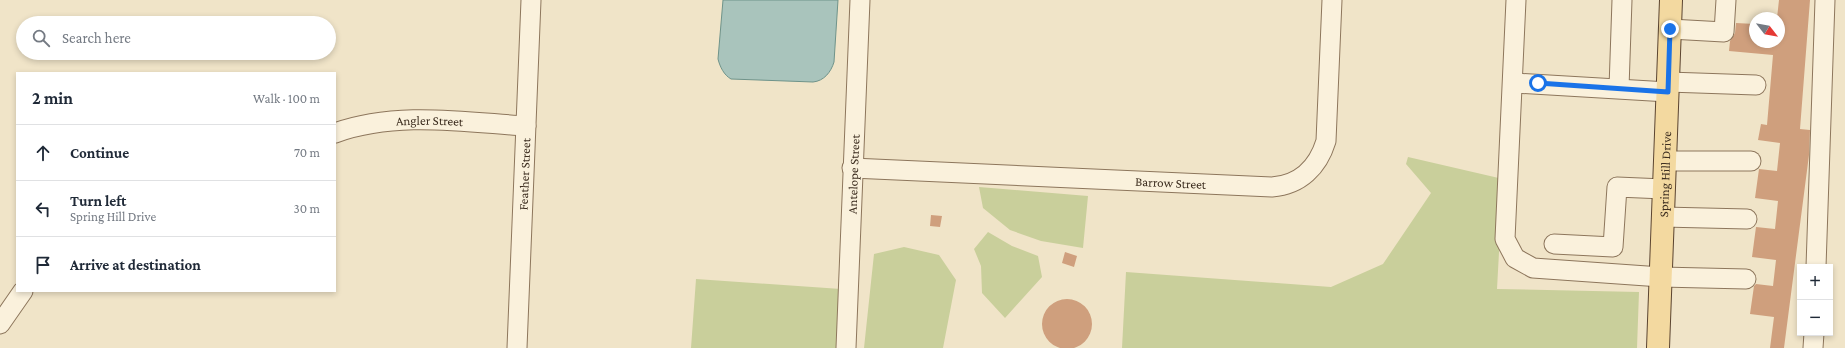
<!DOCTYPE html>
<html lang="en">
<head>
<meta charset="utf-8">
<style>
	body { margin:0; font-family:"Crimson Pro",serif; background:#f2f2f3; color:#1f2937 }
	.controls { position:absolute; right:12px; bottom:12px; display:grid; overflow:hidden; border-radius:0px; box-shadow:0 2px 6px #0003 }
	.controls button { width:36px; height:36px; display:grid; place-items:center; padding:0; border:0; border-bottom:1px solid #e0e1e3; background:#fff; color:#1f2937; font:20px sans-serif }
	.compass { position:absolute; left:1749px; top:12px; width:36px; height:36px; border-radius:50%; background:#fff; box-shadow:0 2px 6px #0003; rotate:121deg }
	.stop { position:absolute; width:12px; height:12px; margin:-9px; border:3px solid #1a73e8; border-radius:50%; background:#fff }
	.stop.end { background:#1a73e8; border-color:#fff; box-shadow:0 1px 4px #0008 }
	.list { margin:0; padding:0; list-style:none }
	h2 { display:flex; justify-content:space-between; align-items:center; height:52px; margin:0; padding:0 16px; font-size:17px }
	h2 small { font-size:13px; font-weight:400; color:#747a83 }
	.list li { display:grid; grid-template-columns:26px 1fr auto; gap:12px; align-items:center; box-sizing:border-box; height:56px; padding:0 16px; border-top:1px solid #e0e1e3 }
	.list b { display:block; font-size:15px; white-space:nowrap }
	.list p { margin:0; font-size:13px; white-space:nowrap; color:#747a83 }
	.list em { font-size:13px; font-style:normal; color:#747a83 }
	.icon { flex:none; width:22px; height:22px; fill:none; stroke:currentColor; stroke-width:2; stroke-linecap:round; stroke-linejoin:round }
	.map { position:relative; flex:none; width:1845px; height:348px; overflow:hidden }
	.search { position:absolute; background:#fff; box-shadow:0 2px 6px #0003; left:16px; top:16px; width:320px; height:44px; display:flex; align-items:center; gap:10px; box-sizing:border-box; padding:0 14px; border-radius:22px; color:#747a83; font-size:15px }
	.panel { position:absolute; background:#fff; box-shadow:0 2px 6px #0003; left:16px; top:72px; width:320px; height:220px; border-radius:0px }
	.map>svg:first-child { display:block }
	.green { fill:#c9cf9b }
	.water { fill:#a9c4bc; stroke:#6f938a }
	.building { fill:#cf9f7d }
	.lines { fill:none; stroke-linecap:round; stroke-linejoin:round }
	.minor-casing { stroke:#8d765c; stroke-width:21 }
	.major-casing { stroke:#5b4430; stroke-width:24 }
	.minor { stroke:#faf1dc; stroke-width:19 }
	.major { stroke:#f3d9a0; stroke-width:22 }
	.route { stroke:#1a73e8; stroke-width:5 }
	.labels { text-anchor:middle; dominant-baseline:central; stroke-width:3; stroke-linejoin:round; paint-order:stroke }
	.street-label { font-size:13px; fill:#3d2e20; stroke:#f7eed8 }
</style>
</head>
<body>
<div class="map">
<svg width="1845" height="348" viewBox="0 0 1845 348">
	<rect width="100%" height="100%" fill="#f0e4c8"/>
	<path class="green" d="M1408,157L1503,179L1497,289L1639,292L1637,348H1122L1126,272L1331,287L1383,264L1431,193L1406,164Z
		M979,187L1088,196L1083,248L1041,241L1010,230L983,208Z
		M988,232L1012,246L1038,256L1042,277L1005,318L982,293L981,266L974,249Z
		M904,247L939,255L956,280L943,348H864L874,254Z
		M696,279L841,289L837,348H691Z"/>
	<path class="water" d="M723,0H838L834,62C831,72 824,81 813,82L731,79C724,75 720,67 718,59Z"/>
	<path class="building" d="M1779,0H1810L1800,129L1810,130L1809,155L1784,348H1770L1774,317L1750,314L1754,286L1756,284L1773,286L1776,260L1752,257L1756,227L1775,229L1778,201L1755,198L1759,169L1777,171L1780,143L1758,140L1761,124L1767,125L1773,55L1729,51L1730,41L1735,33L1736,23L1755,24V42H1779V18H1777Z
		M931,215L942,216L940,227L930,226Z
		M1065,252L1077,256L1074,267L1062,263Z
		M1042 324a25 25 0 1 1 50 0a25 25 0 1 1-50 0Z"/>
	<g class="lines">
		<defs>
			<g id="minor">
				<path d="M1516,0L1505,239L1515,258L1533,268L1661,277L1746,279"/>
				<path d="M1670,29L1724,32L1726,0"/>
				<path d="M1668,82L1756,85"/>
				<path d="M1514,83L1668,92"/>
				<path d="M1619,88L1622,0"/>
				<path id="s1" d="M335,133C396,111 463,122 526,126"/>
				<path d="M1665,161H1751"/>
				<path id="s2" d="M852,168L1272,187C1300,185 1318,167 1326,141L1332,0"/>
				<path d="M1663,217L1747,219"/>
				<path d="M1554,244L1613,247L1617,187L1664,189"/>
				<path d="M1816,267L1825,0"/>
				<path d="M0,324L23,291"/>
				<path id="s3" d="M517,348L531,0"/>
				<path id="s4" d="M846,348L860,0"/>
				<path d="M1813,348L1814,333"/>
			</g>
			<g id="major">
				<path id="s5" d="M1658,348L1671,0"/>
			</g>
		</defs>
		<use href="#minor" class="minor-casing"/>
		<use href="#major" class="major-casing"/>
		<use href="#minor" class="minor"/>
		<use href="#major" class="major"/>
	</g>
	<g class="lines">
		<path class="route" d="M1538,83L1668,92L1670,29"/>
	</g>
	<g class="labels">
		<g class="street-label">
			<text stroke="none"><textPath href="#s1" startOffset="96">Angler Street</textPath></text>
			<text stroke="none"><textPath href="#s3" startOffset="174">Feather Street</textPath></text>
			<text stroke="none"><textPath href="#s4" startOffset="174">Antelope Street</textPath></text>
			<text stroke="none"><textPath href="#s5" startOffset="174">Spring Hill Drive</textPath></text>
			<text stroke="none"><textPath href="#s2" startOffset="319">Barrow Street</textPath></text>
		</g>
	</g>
</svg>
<div class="controls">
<button>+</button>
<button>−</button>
</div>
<svg class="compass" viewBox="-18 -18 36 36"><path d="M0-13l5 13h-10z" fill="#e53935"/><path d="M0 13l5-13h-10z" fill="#747a83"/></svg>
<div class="stop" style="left:1538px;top:83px"></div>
<div class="stop end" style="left:1670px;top:29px"></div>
<div class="search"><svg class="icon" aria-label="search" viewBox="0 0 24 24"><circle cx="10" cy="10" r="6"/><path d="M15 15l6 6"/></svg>Search here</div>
<section class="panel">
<h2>2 min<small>Walk · 100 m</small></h2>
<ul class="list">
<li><svg class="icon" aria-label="ahead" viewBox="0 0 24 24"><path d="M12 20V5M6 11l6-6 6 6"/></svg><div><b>Continue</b></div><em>70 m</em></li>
<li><svg class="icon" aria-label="left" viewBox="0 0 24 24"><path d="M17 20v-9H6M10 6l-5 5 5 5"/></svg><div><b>Turn left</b><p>Spring Hill Drive</p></div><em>30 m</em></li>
<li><svg class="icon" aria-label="arrive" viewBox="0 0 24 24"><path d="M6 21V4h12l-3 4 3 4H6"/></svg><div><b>Arrive at destination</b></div></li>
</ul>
</section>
</div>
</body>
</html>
